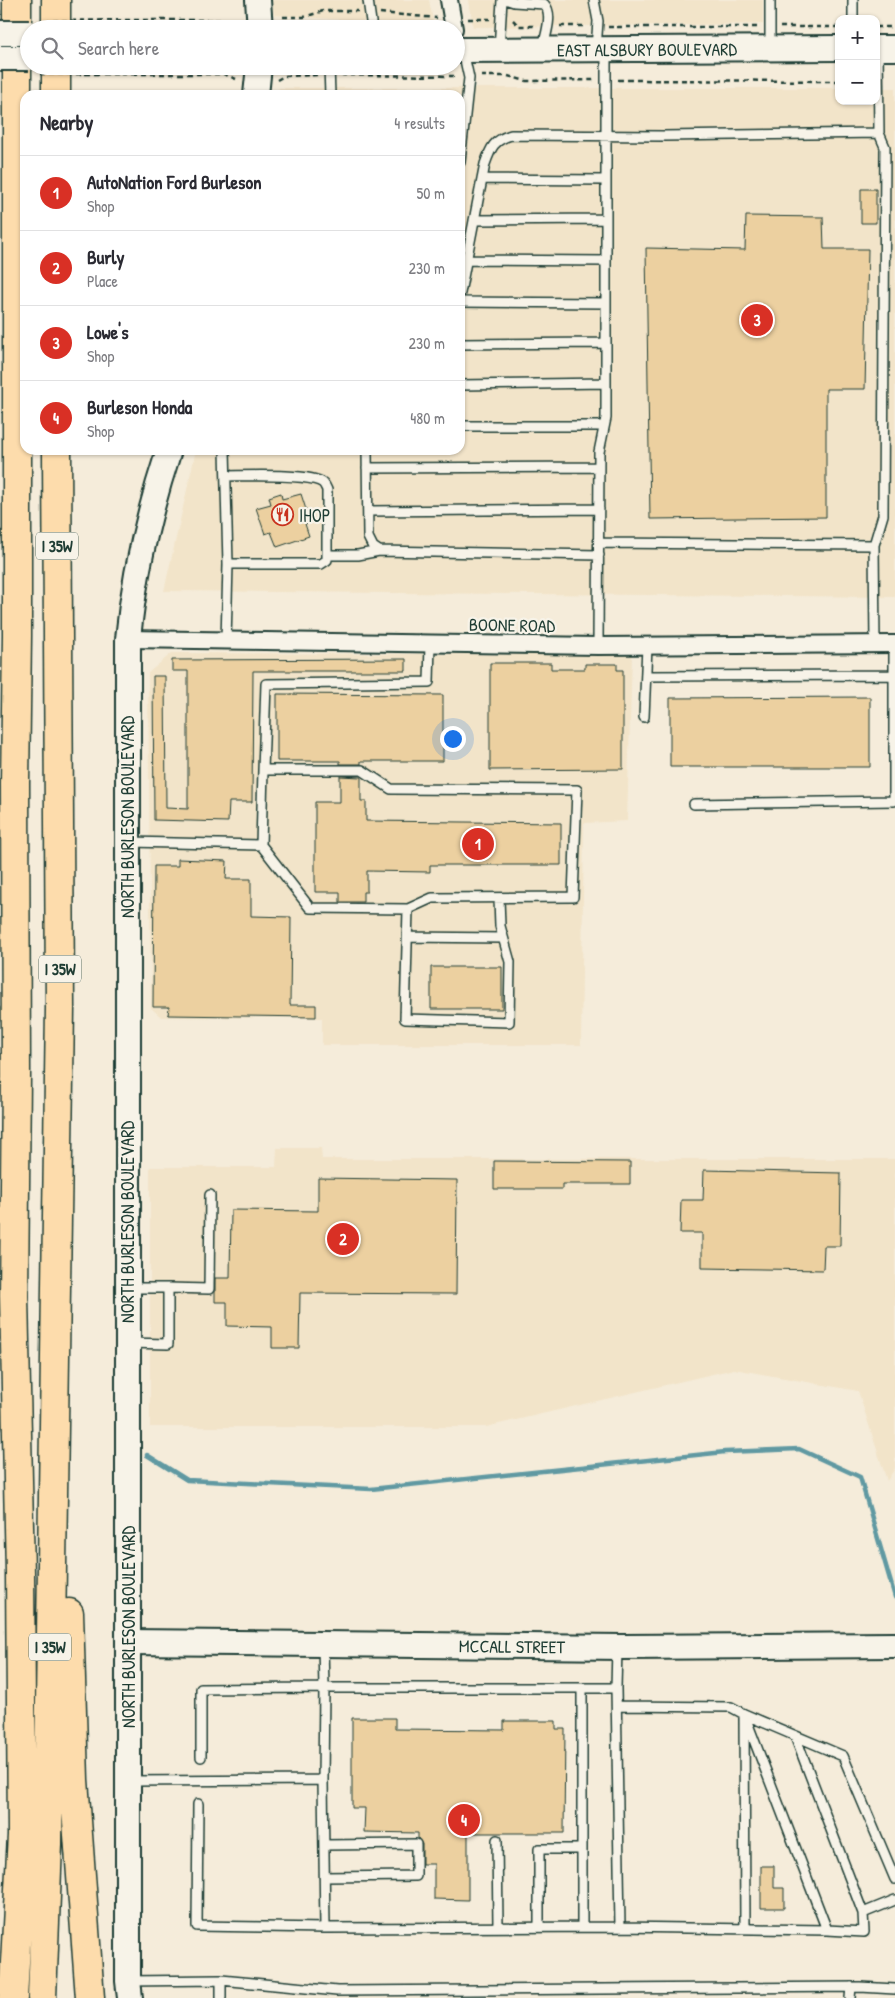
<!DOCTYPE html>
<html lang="en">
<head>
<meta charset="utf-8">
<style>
	body { margin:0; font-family:"Patrick Hand",sans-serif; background:#f7f7f7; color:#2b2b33 }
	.controls { position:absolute; right:15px; top:15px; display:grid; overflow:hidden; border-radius:10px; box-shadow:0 1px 4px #0004 }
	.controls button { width:45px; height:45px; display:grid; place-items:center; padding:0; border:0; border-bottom:1px solid #e1e1e2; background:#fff; color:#2b2b33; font:25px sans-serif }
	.you { position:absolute; left:452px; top:738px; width:18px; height:18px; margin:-12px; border:4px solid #fff; border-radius:50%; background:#1a73e8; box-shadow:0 0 0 8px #1a73e833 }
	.badge { display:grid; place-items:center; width:32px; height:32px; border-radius:50%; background:#d93025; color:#fff; font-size:16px; font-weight:700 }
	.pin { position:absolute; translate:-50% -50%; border:2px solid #fff; box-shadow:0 1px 5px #0006 }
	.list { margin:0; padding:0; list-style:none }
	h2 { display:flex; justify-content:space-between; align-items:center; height:65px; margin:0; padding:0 20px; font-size:21px }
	h2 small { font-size:16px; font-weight:400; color:#7c7c81 }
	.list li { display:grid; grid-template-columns:32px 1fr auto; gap:15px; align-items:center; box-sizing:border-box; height:75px; padding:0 20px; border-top:1px solid #e1e1e2 }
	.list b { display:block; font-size:19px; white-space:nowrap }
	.list p { margin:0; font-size:16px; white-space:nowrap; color:#7c7c81 }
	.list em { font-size:16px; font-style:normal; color:#7c7c81 }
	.icon { flex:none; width:28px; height:28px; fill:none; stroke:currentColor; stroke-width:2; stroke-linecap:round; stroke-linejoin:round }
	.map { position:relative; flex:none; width:895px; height:1998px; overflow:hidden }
	.search { position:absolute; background:#fff; box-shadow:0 1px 4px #0004; left:20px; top:20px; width:445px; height:55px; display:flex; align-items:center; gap:12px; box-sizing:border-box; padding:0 18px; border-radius:28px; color:#7c7c81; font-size:19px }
	.panel { position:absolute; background:#fff; box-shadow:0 1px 4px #0004; left:20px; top:90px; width:445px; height:365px; border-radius:15px }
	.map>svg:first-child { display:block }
	.built { fill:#f2e4c9 }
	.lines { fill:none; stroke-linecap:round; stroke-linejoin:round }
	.stream { stroke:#6099a2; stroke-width:4.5 }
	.building { fill:#ecd0a0; stroke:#1f3d34 }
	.lane-casing { stroke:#1f3d34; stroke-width:12 }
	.street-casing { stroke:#1f3d34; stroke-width:20 }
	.secondary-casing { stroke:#1f3d34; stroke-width:28 }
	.highway-casing { stroke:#1f3d34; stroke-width:31 }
	.path { stroke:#1f3d34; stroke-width:2.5; stroke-dasharray:5 4; stroke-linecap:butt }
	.lane { stroke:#f7f3e8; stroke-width:9 }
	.street { stroke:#f7f3e8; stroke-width:16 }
	.secondary { stroke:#f7f3e8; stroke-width:24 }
	.highway { stroke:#fddcac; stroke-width:28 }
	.secondary-bridge-casing { stroke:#1f3d34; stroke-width:28; stroke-linecap:butt }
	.path-bridge { stroke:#1f3d34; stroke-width:2.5; stroke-dasharray:5 4; stroke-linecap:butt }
	.secondary-bridge { stroke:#f7f3e8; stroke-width:24 }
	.labels { text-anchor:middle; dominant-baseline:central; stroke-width:4.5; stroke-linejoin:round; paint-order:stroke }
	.shield { fill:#f7f3e8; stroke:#60746a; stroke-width:1 }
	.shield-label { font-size:16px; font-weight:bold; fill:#1f3d34 }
	.street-label { font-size:18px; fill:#1f3d34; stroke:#f7f3e8 }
	.poi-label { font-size:18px; fill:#1f3d34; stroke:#f7f3e8; text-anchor:start }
</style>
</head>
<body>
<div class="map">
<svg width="895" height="1998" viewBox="0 0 895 1998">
	<rect width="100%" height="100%" fill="#f5ecda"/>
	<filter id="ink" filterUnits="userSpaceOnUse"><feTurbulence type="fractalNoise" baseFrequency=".02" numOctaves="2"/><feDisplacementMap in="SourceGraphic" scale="10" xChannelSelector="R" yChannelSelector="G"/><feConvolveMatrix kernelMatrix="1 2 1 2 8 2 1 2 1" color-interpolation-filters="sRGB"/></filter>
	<g filter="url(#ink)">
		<path class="built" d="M272,0H429L434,26L274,15Z
			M469,0H763V24L473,27Z
			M279,88H839V101H876V88H895V597L164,591L196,450H460V95H278Z
			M172,653L632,655L627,821L584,823L581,1045H322V1018L161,1017L151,1008L148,673Z
			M277,1148H321L322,1159H895V1468L887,1481L858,1391L734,1369L486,1427H150V1167H276Z"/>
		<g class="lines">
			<path class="stream" d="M147,1455L187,1480L371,1489L725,1452L799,1449L860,1477L895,1597"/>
		</g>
		<path class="building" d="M861,189H876V223H861Z
			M746,216L823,217L824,249H868L865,389H826V517L650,519L646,248L745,250Z
			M281,493L282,499L301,494L310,522L305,524L309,536L277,547L271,532L265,534L256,508L271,504L269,497Z
			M406,659V671H253L252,802H229L228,822L154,820L153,676H165L166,808L188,809V671H172V660Z
			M490,663H551V669H585V664H617V670H623V769L490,770Z
			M277,694L443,695V761H361V764H340V761H277Z
			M870,697V767H670V698Z
			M340,776L361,777V801H366V821L561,823V865H430V872L367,871V892H363V902H340V892H315V802H340Z
			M178,859L227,861L226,879H251V916L291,917L290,1005H316V1017L168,1015L169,1007H153L154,866H178Z
			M431,967H502V1009H431Z
			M494,1161L630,1162V1184H562V1189H494Z
			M704,1170L841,1173L840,1246H824L823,1270L702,1268V1233H680L681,1200H703Z
			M318,1178L457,1180L456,1294L300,1293L299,1348H272V1327L227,1326V1302H215V1278H230L231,1210L318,1211Z
			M352,1718H395V1729L504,1730V1721H556V1729H565L564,1833H468V1900L434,1899V1864H422V1844L418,1838V1833L364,1832L365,1808H352Z
			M761,1866H774V1888H784V1908H761Z"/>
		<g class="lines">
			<defs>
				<path id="lane" d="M368,0L372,29
					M508,0L514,2L544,4C554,14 545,36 543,48
					M594,0L598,21L596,49
					M853,0V19
					M770,47V0
					M499,50L502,0
					M329,66L330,95
					M460,162L469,78L463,51
					M482,179L605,180
					M474,220L606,219
					M467,260L606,261
					M460,293L485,164C491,147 494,140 511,135L664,136L879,133L878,50
					M460,302L606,303
					M460,344L606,343
					M460,385L606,383
					M460,426H604
					M225,450L228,564H321L327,560V490C326,488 325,485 323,483C311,473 244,476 226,476
					M367,450L368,537L373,547L379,551L599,555
					M367,468L599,467
					M368,511L599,509
					M599,543L874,545L875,644
					M874,545L883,515L885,147L879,133
					M328,555H358L379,551
					M226,641L228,564
					M598,646L599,452L606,418V49
					M646,676L894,675
					M644,717L647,646
					M694,804L894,801V644
					M130,842L261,845L310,908L408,909L432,898L573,897L577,790L391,789L362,770H263L266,684L429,682L430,644
					M261,845L263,770
					M408,909L405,1019L509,1022L510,962L500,926L499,898
					M408,937L503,938
					M168,1288L209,1289L210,1195
					M128,1343L168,1344V1288H130
					M582,1688V1927
					M617,1706L731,1707L744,1714L827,1930L620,1927
					M795,1736L863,1913
					M201,1757V1689L324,1688L323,1645
					M323,1780L324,1688H616L617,1648
					M129,1781L323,1780L325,1928L197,1926L198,1804
					M497,1840L498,1927
					M324,1845L416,1844V1876L325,1877
					M539,1927V1849H582
					M325,1928L620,1927L616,1688
					M745,1929L744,1714L843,1756L895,1879
					M827,1930L864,1932L863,1913L895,1900
					M221,1980V1998
					M128,1981L221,1980L337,1991L860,1987L895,1989
					M850,1998L851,1987"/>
				<path id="street" d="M449,0L454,29
					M128,639L598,646L895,644"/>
				<g id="secondary">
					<path d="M258,0L260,29"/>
					<path d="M876,48H895"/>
					<path id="s1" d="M456,50L839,48"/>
					<path d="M256,95L259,66"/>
					<path id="s2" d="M128,1642L623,1647L895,1645"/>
					<path d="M130,1998L128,1981V639C134,575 149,511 169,450"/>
				</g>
				<path id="highway" d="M56,0V29
					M56,66V95
					M69,1613L74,1780L90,1998
					M13,1998L22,1835L20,1573L14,1296L16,1075L15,784L17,636V0
					M42,1998L48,1844L60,1008L57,450"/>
			</defs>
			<use href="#lane" class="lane-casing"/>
			<use href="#street" class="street-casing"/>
			<use href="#secondary" class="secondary-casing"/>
			<use href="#highway" class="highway-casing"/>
			<path class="path" d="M380,13L437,18
				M283,17H304L323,11H358
				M468,19H490
				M134,20H237
				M513,20L519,26H537
				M560,26H587
				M608,27H760
				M780,27H839
				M876,27H895
				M133,74H224L236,79
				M341,75L458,76
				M481,76H508L526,81L595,80
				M277,80L284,76L318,75
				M618,80L839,81"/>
			<use href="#lane" class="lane"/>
			<use href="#street" class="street"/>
			<use href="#secondary" class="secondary"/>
			<use href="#highway" class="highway"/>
			<defs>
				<path id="secondary-bridge" d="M0,33H29
					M0,58H29"/>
			</defs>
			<use href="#secondary-bridge" class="secondary-bridge-casing"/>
			<path class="path-bridge" d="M44,21L134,20
				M40,74H133"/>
			<use href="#secondary-bridge" class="secondary-bridge"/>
		</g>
	</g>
	<defs>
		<symbol id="restaurant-ring" viewBox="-11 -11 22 22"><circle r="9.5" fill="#f7f3e8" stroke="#c8321e" stroke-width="1.5"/><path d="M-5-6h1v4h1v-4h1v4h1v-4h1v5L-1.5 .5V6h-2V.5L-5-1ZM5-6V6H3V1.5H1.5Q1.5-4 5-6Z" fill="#c8321e"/></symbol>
	</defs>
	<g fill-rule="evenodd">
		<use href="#restaurant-ring" x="270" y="502" width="25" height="25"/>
	</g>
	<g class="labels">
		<g class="shield">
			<rect x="36" y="532.5" width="42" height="27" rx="4"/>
			<rect x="39" y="955.5" width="42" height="27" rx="4"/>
			<rect x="29" y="1633.5" width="42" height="27" rx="4"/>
		</g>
		<g class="shield-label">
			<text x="57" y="546">I 35W</text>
			<text x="60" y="969">I 35W</text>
			<text x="50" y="1647">I 35W</text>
		</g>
		<g class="street-label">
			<text stroke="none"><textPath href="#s1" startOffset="191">EAST ALSBURY BOULEVARD</textPath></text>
			<text transform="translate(512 625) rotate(1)">BOONE ROAD</text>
			<text transform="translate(127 817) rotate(-90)">NORTH BURLESON BOULEVARD</text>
			<text transform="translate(127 1222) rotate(-90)">NORTH BURLESON BOULEVARD</text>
			<text transform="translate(128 1627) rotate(-90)">NORTH BURLESON BOULEVARD</text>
			<text stroke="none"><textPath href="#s2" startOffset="384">MCCALL STREET</textPath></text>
		</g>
		<g class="poi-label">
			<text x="299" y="515">IHOP</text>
		</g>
	</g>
</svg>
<div class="controls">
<button>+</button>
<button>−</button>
</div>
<div class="you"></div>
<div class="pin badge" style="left:478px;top:844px">1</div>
<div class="pin badge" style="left:343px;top:1239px">2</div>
<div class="pin badge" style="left:757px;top:320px">3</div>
<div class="pin badge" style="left:464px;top:1820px">4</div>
<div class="search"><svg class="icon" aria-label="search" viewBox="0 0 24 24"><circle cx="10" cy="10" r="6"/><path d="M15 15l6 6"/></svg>Search here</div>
<section class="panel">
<h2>Nearby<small>4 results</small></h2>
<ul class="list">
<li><span class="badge">1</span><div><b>AutoNation Ford Burleson</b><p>Shop</p></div><em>50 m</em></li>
<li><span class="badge">2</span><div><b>Burly</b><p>Place</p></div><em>230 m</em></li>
<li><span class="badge">3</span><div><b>Lowe's</b><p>Shop</p></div><em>230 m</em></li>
<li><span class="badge">4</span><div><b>Burleson Honda</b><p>Shop</p></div><em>480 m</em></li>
</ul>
</section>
</div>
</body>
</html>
